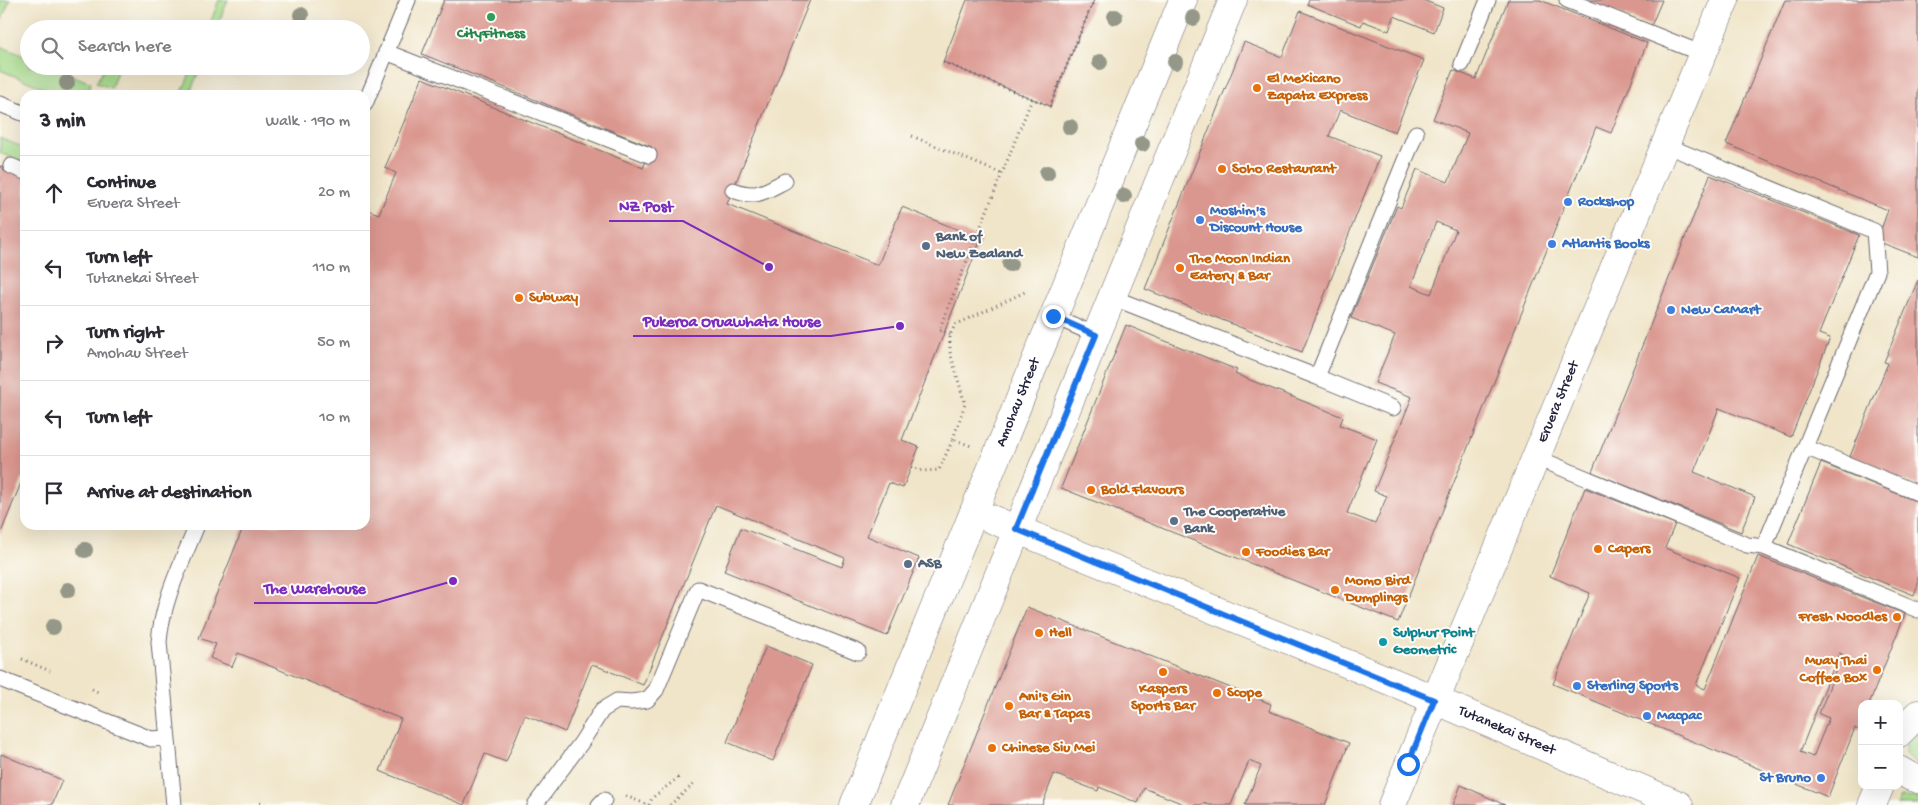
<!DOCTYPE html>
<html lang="en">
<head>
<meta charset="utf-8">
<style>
	body { margin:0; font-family:"Gochi Hand",sans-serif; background:#f7f7f7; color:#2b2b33 }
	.controls { position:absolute; right:15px; bottom:15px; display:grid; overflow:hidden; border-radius:10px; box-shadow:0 5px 20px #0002 }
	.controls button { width:45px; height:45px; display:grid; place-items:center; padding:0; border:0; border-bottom:1px solid #e1e1e2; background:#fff; color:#2b2b33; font:25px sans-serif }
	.stop { position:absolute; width:15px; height:15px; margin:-11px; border:4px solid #1a73e8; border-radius:50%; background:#fff }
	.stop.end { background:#1a73e8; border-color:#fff; box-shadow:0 1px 5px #0008 }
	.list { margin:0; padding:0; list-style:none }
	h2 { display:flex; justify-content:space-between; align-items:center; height:65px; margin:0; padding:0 20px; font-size:21px }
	h2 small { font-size:16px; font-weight:400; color:#7c7c81 }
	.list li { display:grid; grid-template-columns:32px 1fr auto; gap:15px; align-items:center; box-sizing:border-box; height:75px; padding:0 20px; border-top:1px solid #e1e1e2 }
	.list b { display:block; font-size:19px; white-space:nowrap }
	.list p { margin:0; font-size:16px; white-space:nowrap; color:#7c7c81 }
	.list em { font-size:16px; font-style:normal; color:#7c7c81 }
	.icon { flex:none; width:28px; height:28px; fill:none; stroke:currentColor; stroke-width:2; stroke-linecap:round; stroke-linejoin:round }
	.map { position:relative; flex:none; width:1918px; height:805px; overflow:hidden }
	.search { position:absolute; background:#fff; box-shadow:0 5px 20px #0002; left:20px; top:20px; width:350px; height:55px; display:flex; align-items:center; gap:12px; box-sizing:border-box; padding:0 18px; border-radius:28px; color:#7c7c81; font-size:19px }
	.panel { position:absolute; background:#fff; box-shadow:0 5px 20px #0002; left:20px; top:90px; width:350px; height:440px; border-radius:15px }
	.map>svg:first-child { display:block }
	.green { fill:#a6da8a; stroke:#647e62 }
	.building { fill:#da978f; fill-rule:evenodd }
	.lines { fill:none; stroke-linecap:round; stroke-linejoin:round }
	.service-casing { stroke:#6a666d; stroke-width:17 }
	.minor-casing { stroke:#6a666d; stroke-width:29 }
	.primary-casing { stroke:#6a666d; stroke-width:29 }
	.path { stroke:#6a666d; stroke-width:3; stroke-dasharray:1 4; stroke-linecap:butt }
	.service { stroke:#fff; stroke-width:15 }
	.minor { stroke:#fff; stroke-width:28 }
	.primary { stroke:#fff; stroke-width:28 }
	.tree { fill:#959888 }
	.route { stroke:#1a73e8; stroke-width:6 }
	.leisure-dot { fill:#2e9e5b; stroke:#fdfcf7; stroke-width:2 }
	.food-dot { fill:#e8710a; stroke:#fdfcf7; stroke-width:2 }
	.shop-dot { fill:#3f7fe0; stroke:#fdfcf7; stroke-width:2 }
	.service-dot { fill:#5c6f8a; stroke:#fdfcf7; stroke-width:2 }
	.culture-dot { fill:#0f9aa8; stroke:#fdfcf7; stroke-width:2 }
	.labels { text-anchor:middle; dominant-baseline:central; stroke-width:4; stroke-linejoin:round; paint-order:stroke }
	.leisure-label { font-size:15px; font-weight:bold; fill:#27864d; stroke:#fdfcf7 }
	.food-label { font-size:15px; font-weight:bold; fill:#c56008; stroke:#fdfcf7; text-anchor:start }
	.shop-label { font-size:15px; font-weight:bold; fill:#366cbe; stroke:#fdfcf7; text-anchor:start }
	.service-label { font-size:15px; font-weight:bold; fill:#4e5e75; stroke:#fdfcf7; text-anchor:start }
	.street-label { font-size:15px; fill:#22223b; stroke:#fdfcf7 }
	.culture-label { font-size:15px; font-weight:bold; fill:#0d838f; stroke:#fdfcf7; text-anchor:start }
	.leader { fill:none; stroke:#7b2cbf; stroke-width:2 }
	.callout-dot { fill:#7b2cbf; stroke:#fdfcf7; stroke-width:2 }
	.callout-label { font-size:16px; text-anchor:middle; font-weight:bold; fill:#7b2cbf; stroke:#fdfcf7; stroke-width:4; stroke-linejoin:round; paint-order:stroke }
</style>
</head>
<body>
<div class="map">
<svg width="1918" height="805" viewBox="0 0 1918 805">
	<rect width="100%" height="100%" fill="#fdfcf7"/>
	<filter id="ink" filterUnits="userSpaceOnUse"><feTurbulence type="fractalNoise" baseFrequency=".02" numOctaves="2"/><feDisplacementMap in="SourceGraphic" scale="10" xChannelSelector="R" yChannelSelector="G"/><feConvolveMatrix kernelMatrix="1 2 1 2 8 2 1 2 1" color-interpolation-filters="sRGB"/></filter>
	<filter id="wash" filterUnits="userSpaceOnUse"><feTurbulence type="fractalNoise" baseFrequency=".0096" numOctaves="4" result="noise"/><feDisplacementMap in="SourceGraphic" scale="20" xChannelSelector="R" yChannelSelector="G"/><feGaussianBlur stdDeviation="1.12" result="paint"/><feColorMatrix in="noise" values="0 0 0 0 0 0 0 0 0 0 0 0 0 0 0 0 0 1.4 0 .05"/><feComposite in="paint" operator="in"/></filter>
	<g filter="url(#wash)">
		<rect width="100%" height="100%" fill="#f0e5c9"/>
		<path class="green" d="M0,0H10L0,24Z
			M219,0H228L216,29H208Z
			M0,46L29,58V66H50L91,83L86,95H60L0,70Z
			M105,66H119L111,88L96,83Z
			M193,66H201L189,95H181Z
			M0,138L25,148V163L0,153Z
			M1918,728V767L1905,754L1906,740Z
			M1900,797L1918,798V805H1896Z"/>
		<g id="blocks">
			<path class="building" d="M444,0H810L727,204L878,265L902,207L981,239L902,440L919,447L903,488L889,483L867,536L919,558L887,636L724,571L741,528L842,567L845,558L716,505L643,685L592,664L565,732L525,715L506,762L485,754L464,805L380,771L401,719L238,653L232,667L210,658L216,644L199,638L244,525H365V209L379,214L396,173L385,168L422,78L643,168L652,147L422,54Z
				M967,0H1094L1050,106L943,62Z
				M1309,0H1423L1443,8L1434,32L1394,16L1389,31L1363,21L1361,26L1307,4Z
				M1508,0H1540L1647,43L1611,133L1596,127L1398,622L1061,488L1126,325L1237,370L1235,374L1343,417L1340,425L1377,439L1347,513L1375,524L1387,496L1374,491L1412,397L1375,383L1395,335L1351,318L1397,206L1401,208L1417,169L1448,182L1468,133L1433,119L1453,70L1476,79ZM1436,222L1456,230L1431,294L1411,286Z
				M1586,0H1662L1651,26Z
				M1785,0H1918V257L1877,241L1888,210L1726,144Z
				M1300,11L1424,60L1395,132L1340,110L1329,136L1380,156L1302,352L1145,289L1244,42L1282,57Z
				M0,166L25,176V473L0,535Z
				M1710,175L1859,235L1819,334L1830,338L1791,437L1719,408L1694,472L1755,497L1741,532L1592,472Z
				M1918,280V486L1849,459L1888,363L1884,362Z
				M1821,463L1918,502V584L1914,595L1788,544Z
				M1585,488L1675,524L1665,548L1740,578L1696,685L1705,689L1758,556L1905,614L1869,704H1862V722L1859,730L1855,728L1828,797L1553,684L1590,593L1550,576ZM1839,653L1842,654L1819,714L1829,718L1813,757L1800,752Z
				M1027,607L1271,704L1269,711L1349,743L1325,805H1245L1261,766L1249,761L1231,805H1209L1203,803L1202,805H1186L1144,788L1138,803L1099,787L1098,791L1054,774L1042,805H948Z
				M766,646L812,665L773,761L727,742Z
				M1,754L62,780L52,805H0Z
				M1461,785L1505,805H1453Z"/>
		</g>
	</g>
	<g filter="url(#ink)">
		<use href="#blocks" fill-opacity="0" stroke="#6a666d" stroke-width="1"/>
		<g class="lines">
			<defs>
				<path id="service" d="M1567,0L1703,54
					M386,52L649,155
					M1462,64L1488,0
					M0,104L25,114
					M365,104L408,0
					M1665,145L1874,231L1877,272L1764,547L1918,610
					M11,166L25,172
					M733,190C756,199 764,192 785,181
					M1111,297L1317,377L1416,133
					M1053,316L1096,335
					M1317,377L1393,408
					M1805,447L1918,493
					M1535,457L1747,545L1764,547
					M0,679L151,739L167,738
					M174,805L159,642C162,601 182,563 197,525
					M535,805L581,743L602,710L617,701L631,702L647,700L656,690L698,589L858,652
					M599,805L604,800"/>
				<g id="minor">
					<path id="s1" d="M974,512L1412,690L1679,805"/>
					<path d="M1899,733L1918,714"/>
					<path d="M1899,770L1911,777L1918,779"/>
					<path id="s2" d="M1392,805L1725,0"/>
					<path d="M1872,805L1880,786"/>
				</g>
				<g id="primary">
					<path id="s3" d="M854,805L1183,0"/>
					<path d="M905,805L1233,0"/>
				</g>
			</defs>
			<use href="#service" class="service-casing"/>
			<use href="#minor" class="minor-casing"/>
			<use href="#primary" class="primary-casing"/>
			<path class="path" d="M943,62L1032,99
				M912,136L1002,174
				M950,335L939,330L1032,99L1050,106L1094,0
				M953,439L965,404L950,352V335L955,325L1027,291
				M911,467L923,471L939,470L953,439L971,446
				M22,659L50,671
				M92,689L100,693
				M626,796L648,805
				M260,803L266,805
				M649,805L652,798L679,777
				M670,805L695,783"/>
			<use href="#service" class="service"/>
			<use href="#minor" class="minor"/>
			<use href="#primary" class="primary"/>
		</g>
		<g class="tree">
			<circle cx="301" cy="15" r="8"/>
			<circle cx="1115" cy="17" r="8"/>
			<circle cx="1193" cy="18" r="8"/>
			<circle cx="1100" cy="62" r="8"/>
			<circle cx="1175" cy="62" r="8"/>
			<circle cx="67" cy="83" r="8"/>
			<circle cx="1070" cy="127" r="8"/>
			<circle cx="1142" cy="144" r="8"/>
			<circle cx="1047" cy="173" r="8"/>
			<circle cx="1124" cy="196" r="8"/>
			<circle cx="1010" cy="264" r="8"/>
			<circle cx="85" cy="550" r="8"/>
			<circle cx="68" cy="590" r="8"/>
			<circle cx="53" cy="627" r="8"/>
		</g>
	</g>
	<g class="lines" filter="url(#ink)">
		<path class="route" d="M1053,316L1096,335L1016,529L1434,700L1408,764"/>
	</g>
	<circle class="leisure-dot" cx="491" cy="17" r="5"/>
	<g class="food-dot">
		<circle cx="1257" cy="88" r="5"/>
		<circle cx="1222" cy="169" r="5"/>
		<circle cx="1180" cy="268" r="5"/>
		<circle cx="519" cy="298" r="5"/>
		<circle cx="1091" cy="490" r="5"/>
		<circle cx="1598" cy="549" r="5"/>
		<circle cx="1246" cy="552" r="5"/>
		<circle cx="1335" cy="590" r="5"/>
		<circle cx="1897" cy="617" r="5"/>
		<circle cx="1039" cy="633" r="5"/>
		<circle cx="1877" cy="670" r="5"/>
		<circle cx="1163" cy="672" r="5"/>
		<circle cx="1217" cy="693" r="5"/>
		<circle cx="1009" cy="706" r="5"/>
		<circle cx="992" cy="748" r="5"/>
	</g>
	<g class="shop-dot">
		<circle cx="1568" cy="202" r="5"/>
		<circle cx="1200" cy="220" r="5"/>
		<circle cx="1552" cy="244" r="5"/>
		<circle cx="1671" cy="310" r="5"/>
		<circle cx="1577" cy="686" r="5"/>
		<circle cx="1647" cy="716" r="5"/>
		<circle cx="1821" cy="778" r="5"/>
	</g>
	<g class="service-dot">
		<circle cx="926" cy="246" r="5"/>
		<circle cx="1174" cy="521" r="5"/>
		<circle cx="908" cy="564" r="5"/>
	</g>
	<circle class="culture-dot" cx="1383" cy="642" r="5"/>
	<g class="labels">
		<g class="leisure-label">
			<text x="491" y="34">CityFitness</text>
		</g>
		<g class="food-label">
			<text x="1267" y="79">El Mexicano<tspan x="1267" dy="17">Zapata Express</tspan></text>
			<text x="1232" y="169">Soho Restaurant</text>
			<text x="1190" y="259">The Moon Indian<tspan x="1190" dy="17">Eatery &amp; Bar</tspan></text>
			<text x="529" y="298">Subway</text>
			<text x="1101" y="490">Bold Flavours</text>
			<text x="1608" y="549">Capers</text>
			<text x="1256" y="552">Foodies Bar</text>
			<text x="1345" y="581">Momo Bird<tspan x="1345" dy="17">Dumplings</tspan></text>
			<text x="1887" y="617" text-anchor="end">Fresh Noodles</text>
			<text x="1049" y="633">Hell</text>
			<text x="1867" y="661" text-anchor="end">Muay Thai<tspan x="1867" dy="17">Coffee Box</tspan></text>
			<text x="1163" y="689" text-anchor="middle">Kaspers<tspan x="1163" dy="17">Sports Bar</tspan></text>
			<text x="1227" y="693">Scope</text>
			<text x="1019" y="697">Ani's Gin<tspan x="1019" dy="17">Bar &amp; Tapas</tspan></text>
			<text x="1002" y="748">Chinese Siu Mei</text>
		</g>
		<g class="shop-label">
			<text x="1578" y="202">Rockshop</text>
			<text x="1210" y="211">Moshim's<tspan x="1210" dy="17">Discount House</tspan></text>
			<text x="1562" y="244">Atlantis Books</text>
			<text x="1681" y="310">New CaMart</text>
			<text x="1587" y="686">Sterling Sports</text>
			<text x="1657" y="716">Macpac</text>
			<text x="1811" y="778" text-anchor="end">St Bruno</text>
		</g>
		<g class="service-label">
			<text x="936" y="237">Bank of<tspan x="936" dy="17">New Zealand</tspan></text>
			<text x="1184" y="512">The Cooperative<tspan x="1184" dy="17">Bank</tspan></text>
			<text x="918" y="564">ASB</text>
		</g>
		<g class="street-label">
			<text stroke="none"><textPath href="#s3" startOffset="435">Amohau Street</textPath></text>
			<text stroke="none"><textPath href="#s2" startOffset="436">Eruera Street</textPath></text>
			<text stroke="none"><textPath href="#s1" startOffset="576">Tutanekai Street</textPath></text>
		</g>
		<g class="culture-label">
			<text x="1393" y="633">Sulphur Point<tspan x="1393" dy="17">Geometric</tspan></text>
		</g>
	</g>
	<path class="leader" d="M769 267L683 221H609M900 326L831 336H633M453 581L376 603H254"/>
	<g class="callout-dot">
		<circle cx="769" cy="267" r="5"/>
		<circle cx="900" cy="326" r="5"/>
		<circle cx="453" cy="581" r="5"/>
	</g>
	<g class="callout-label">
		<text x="646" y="211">NZ Post</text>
		<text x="732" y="326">Pukeroa Oruawhata House</text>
		<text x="315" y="593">The Warehouse</text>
	</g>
</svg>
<div class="controls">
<button>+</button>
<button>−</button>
</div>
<div class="stop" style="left:1408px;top:764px"></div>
<div class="stop end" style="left:1053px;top:316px"></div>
<div class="search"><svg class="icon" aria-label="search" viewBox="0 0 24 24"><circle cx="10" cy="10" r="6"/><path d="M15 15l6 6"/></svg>Search here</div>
<section class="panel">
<h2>3 min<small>Walk · 190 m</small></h2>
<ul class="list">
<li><svg class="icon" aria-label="ahead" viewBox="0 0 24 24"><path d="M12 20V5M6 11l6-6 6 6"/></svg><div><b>Continue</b><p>Eruera Street</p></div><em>20 m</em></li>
<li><svg class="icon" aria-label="left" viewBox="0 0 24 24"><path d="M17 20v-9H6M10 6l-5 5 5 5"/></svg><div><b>Turn left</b><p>Tutanekai Street</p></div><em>110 m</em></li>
<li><svg class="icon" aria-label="right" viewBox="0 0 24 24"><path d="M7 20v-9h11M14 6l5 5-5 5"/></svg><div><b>Turn right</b><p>Amohau Street</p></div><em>50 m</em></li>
<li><svg class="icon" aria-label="left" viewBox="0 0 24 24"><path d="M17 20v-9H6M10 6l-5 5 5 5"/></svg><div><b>Turn left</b></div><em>10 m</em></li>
<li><svg class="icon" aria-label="arrive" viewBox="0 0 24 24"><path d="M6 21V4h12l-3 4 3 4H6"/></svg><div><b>Arrive at destination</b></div></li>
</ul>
</section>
</div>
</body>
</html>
